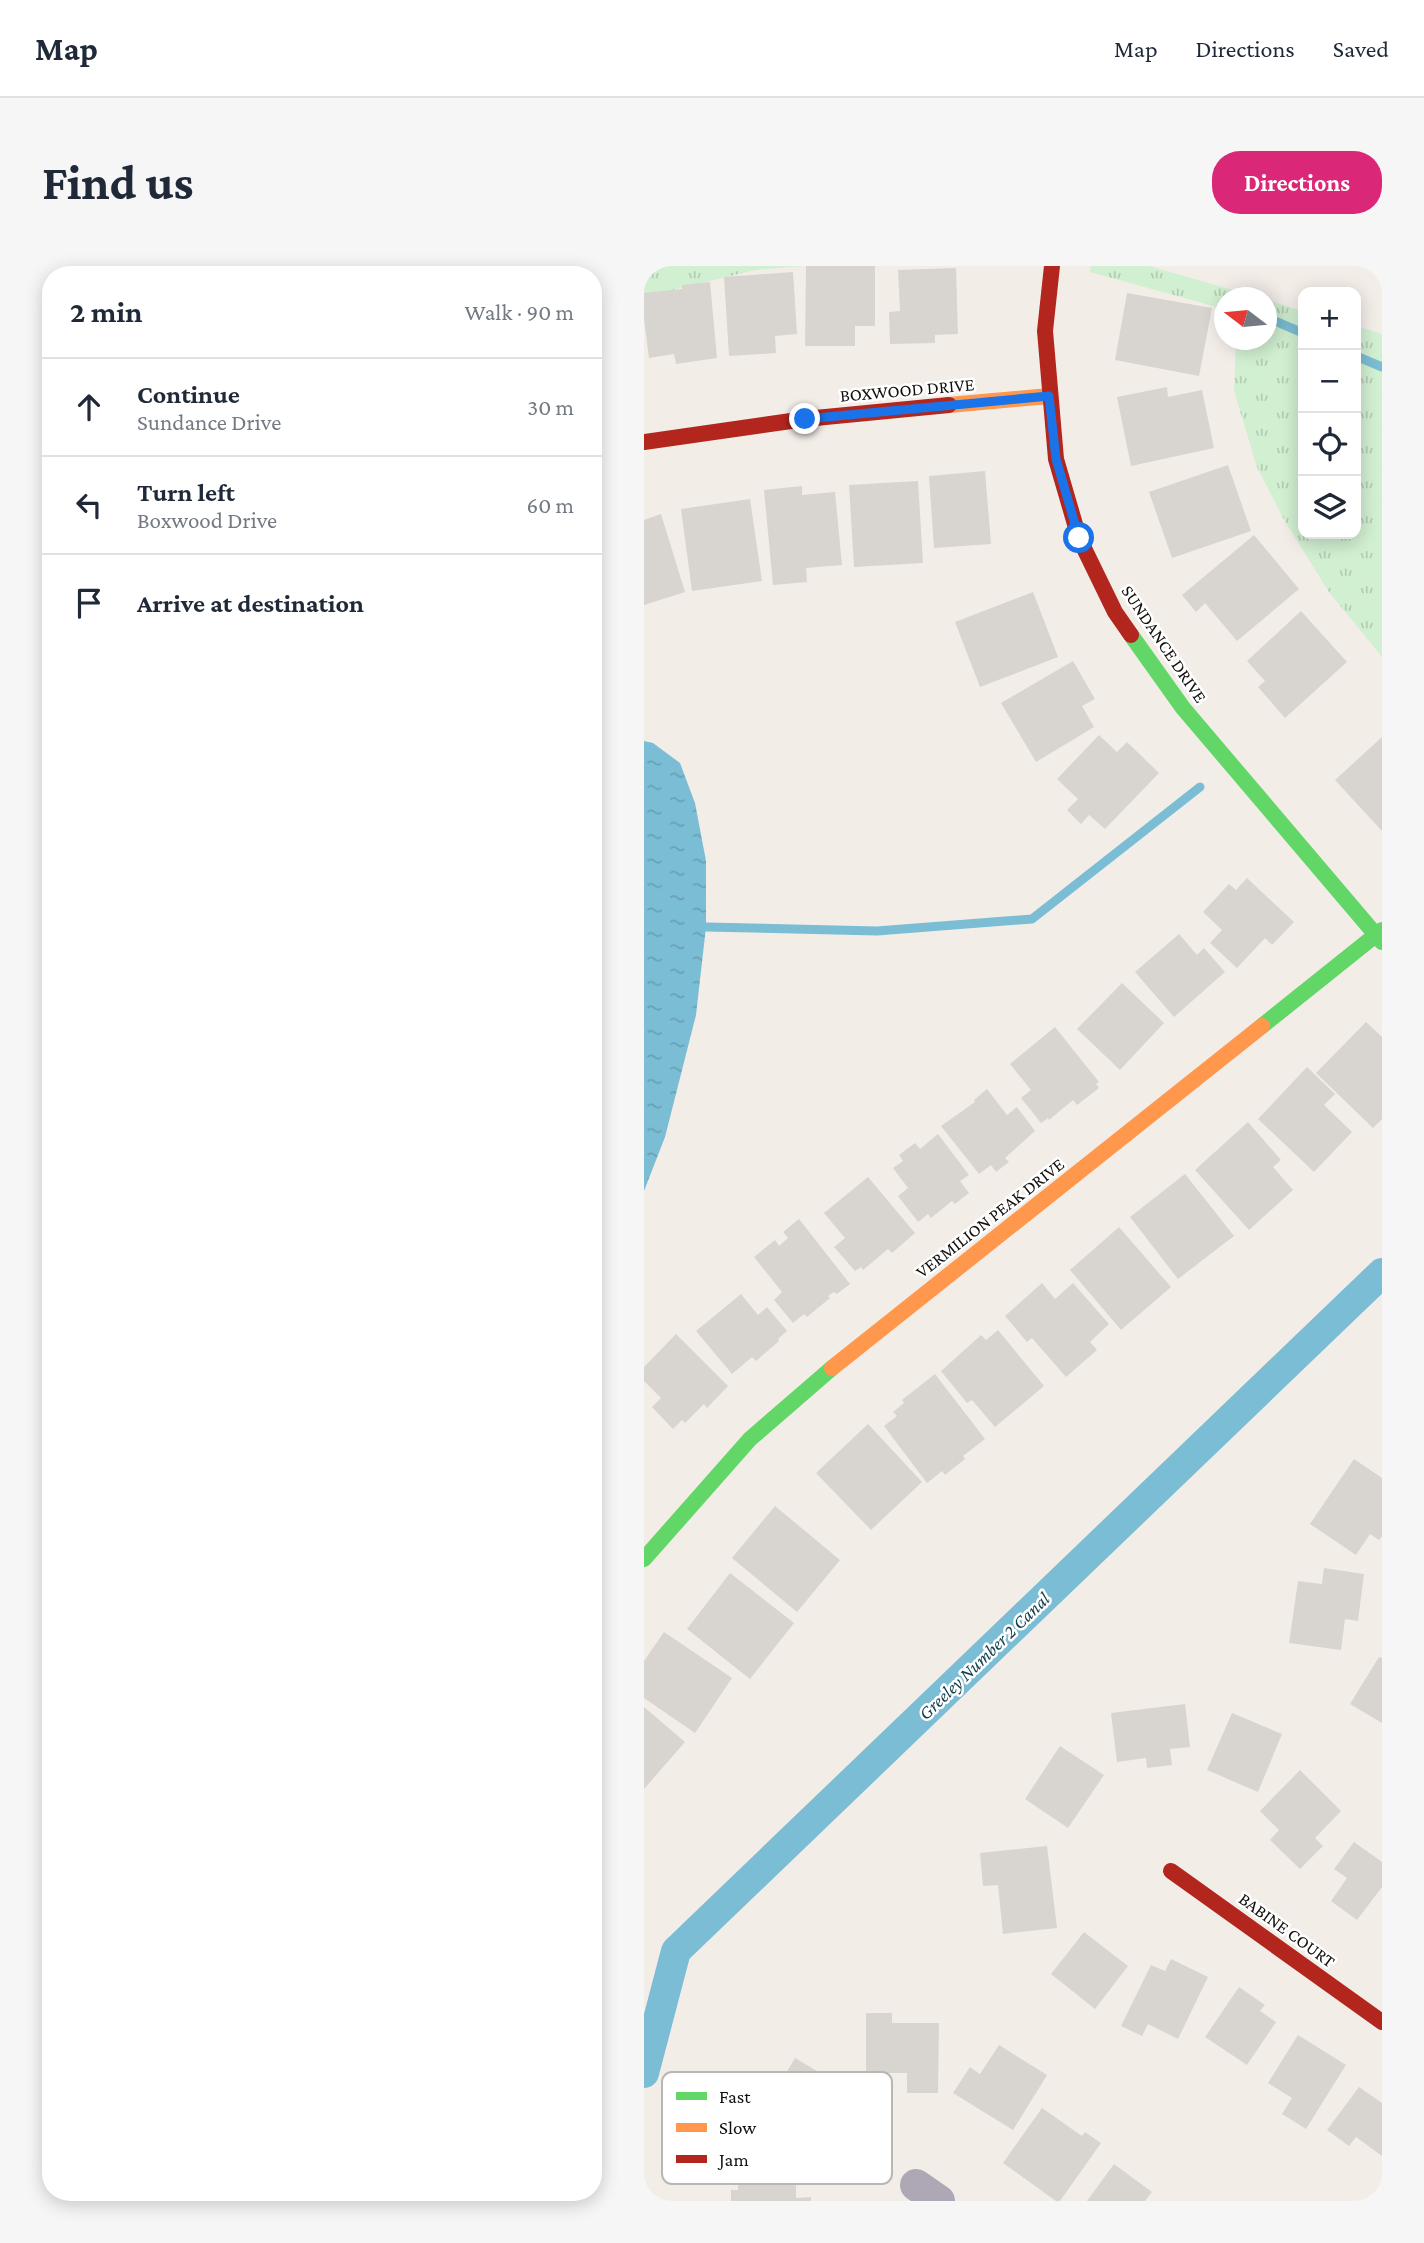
<!DOCTYPE html>
<html lang="en">
<head>
<meta charset="utf-8">
<style>
	body { margin:0; font-family:"Crimson Pro",serif; background:#f6f6f7; color:#1f2937 }
	.controls { position:absolute; right:21px; top:21px; display:grid; overflow:hidden; border-radius:14px; box-shadow:0 4px 18px #0003 }
	.controls button { width:63px; height:63px; display:grid; place-items:center; padding:0; border:0; border-bottom:2px solid #e0e1e3; background:#fff; color:#1f2937; font:35px sans-serif }
	.compass { position:absolute; left:570px; top:21px; width:63px; height:63px; border-radius:50%; background:#fff; box-shadow:0 4px 18px #0003; rotate:286deg }
	.stop { position:absolute; width:21px; height:21px; margin:-16px; border:5px solid #1a73e8; border-radius:50%; background:#fff }
	.stop.end { background:#1a73e8; border-color:#fff; box-shadow:0 2px 7px #0008 }
	.list { margin:0; padding:0; list-style:none }
	h2 { display:flex; justify-content:space-between; align-items:center; height:91px; margin:0; padding:0 28px; font-size:30px }
	h2 small { font-size:23px; font-weight:400; color:#747a83 }
	.list li { display:grid; grid-template-columns:46px 1fr auto; gap:21px; align-items:center; box-sizing:border-box; height:98px; padding:0 28px; border-top:2px solid #e0e1e3 }
	.list b { display:block; font-size:26px; white-space:nowrap }
	.list p { margin:0; font-size:23px; white-space:nowrap; color:#747a83 }
	.list em { font-size:23px; font-style:normal; color:#747a83 }
	.icon { flex:none; width:38px; height:38px; fill:none; stroke:currentColor; stroke-width:2; stroke-linecap:round; stroke-linejoin:round }
	.map { position:relative; flex:none; width:738px; height:1935px; overflow:hidden; border-radius:28px }
	header { display:flex; align-items:center; gap:42px; box-sizing:border-box; height:98px; padding:0 35px; background:#fff; border-bottom:2px solid #e0e1e3 }
	header strong { font-size:33px }
	nav { display:flex; gap:38px; margin-inline-start:auto; font-size:24px }
	.intro { display:flex; align-items:center; justify-content:space-between; box-sizing:border-box; height:168px; padding:0 42px }
	h1 { margin:0; font-size:49px }
	.button { padding:18px 32px; border-radius:28px; background:#db2777; color:#fff; font-size:24px; font-weight:700 }
	main { display:flex; gap:42px; padding:0 42px }
	aside { flex:1; background:#fff; border-radius:28px; box-shadow:0 4px 18px #0003 }
	.map>svg:first-child { display:block }
	.grass { fill:url(#grass-tufts) }
	.water { fill:url(#water-ripples) }
	.lines { fill:none; stroke-linecap:round; stroke-linejoin:round }
	.stream { stroke:#7bbdd4; stroke-width:9 }
	.canal { stroke:#7bbdd4; stroke-width:30 }
	.building { fill:#d8d4d0 }
	.street { stroke:#aea8b6; stroke-width:32 }
	.fast { stroke:#63d668; stroke-width:16 }
	.slow { stroke:#ff974d; stroke-width:16 }
	.jam { stroke:#b3261e; stroke-width:16 }
	.route { stroke:#1a73e8; stroke-width:9 }
	.labels { text-anchor:middle; dominant-baseline:central; stroke-width:5; stroke-linejoin:round; paint-order:stroke }
	.street-label { font-size:18px; fill:#13100d; stroke:#fff }
	.water-label { font-size:19px; font-style:italic; fill:#133e4d; stroke:#fff }
	.key { fill:#fff; stroke:#b8b7b6; stroke-width:2 }
	.key-label { font-size:19px; fill:#13100d }
</style>
</head>
<body>
<header>
<strong>Map</strong>
<nav><a>Map</a><a>Directions</a><a>Saved</a></nav>
</header>
<div class="intro"><h1>Find us</h1><a class="button">Directions</a></div>
<main>
<aside>
<h2>2 min<small>Walk · 90 m</small></h2>
<ul class="list">
<li><svg class="icon" aria-label="ahead" viewBox="0 0 24 24"><path d="M12 20V5M6 11l6-6 6 6"/></svg><div><b>Continue</b><p>Sundance Drive</p></div><em>30 m</em></li>
<li><svg class="icon" aria-label="left" viewBox="0 0 24 24"><path d="M17 20v-9H6M10 6l-5 5 5 5"/></svg><div><b>Turn left</b><p>Boxwood Drive</p></div><em>60 m</em></li>
<li><svg class="icon" aria-label="arrive" viewBox="0 0 24 24"><path d="M6 21V4h12l-3 4 3 4H6"/></svg><div><b>Arrive at destination</b></div></li>
</ul>
</aside>
<div class="map">
<svg width="738" height="1935" viewBox="0 0 738 1935">
	<defs>
		<pattern id="grass-tufts" width="24" height="20" patternUnits="userSpaceOnUse" patternTransform="scale(1.75)"><rect width="24" height="20" fill="#d1efd1"/><path d="M3 7l-1-3M5 7V3M7 7l1-3M15 17l-1-3M17 17v-4M19 17l1-3" fill="none" stroke="#b3ccb2"/></pattern>
		<pattern id="water-ripples" width="26" height="14" patternUnits="userSpaceOnUse" patternTransform="scale(1.75)"><rect width="26" height="14" fill="#7bbdd4"/><path d="M2 4q2-2 4 0t4 0M15 11q2-2 4 0t4 0" fill="none" stroke="#69a1b5"/></pattern>
	</defs>
	<rect width="100%" height="100%" fill="#f3ede8"/>
	<path class="grass" d="M0,0H158L111,4L0,31Z
		M447,0H505L613,31L580,32V43L446,6Z
		M623,34L659,45V268H712V60L738,68V391L685,326L639,252L613,201L590,125L592,74H622Z"/>
	<path class="water" d="M0,475L9,477L36,497L51,537L62,595V661L52,749L21,871L0,925Z"/>
	<g class="lines">
		<path class="stream" d="M624,52L659,67
			M712,90L738,101
			M62,661L233,665L388,653L556,521"/>
		<path class="canal" d="M0,1807L32,1685L738,1007"/>
	</g>
	<path class="building" d="M162,0H231V60H211V80H161Z
		M312,2L314,68L291,69V77L246,78L245,46L256,45L254,4Z
		M149,6L153,68L131,70L132,87L85,90L80,11Z
		M66,16L73,92L32,98L30,88L5,92L0,53V27L38,23V19Z
		M483,27L568,42L555,110L471,94Z
		M523,121L524,131L558,124L570,182L487,200L473,131Z
		M584,199L607,265L528,292L505,226Z
		M341,205L347,278L290,282L285,210Z
		M274,215L279,297L210,301L205,219Z
		M158,220V229L191,226L198,299L162,302L163,316L129,319L120,224Z
		M106,233L118,315L48,325L37,243Z
		M17,248L41,326L0,339V254Z
		M610,269L655,323L593,375L561,337L552,346L538,329Z
		M389,326L414,391L336,421L311,356Z
		M657,345L703,396L641,452L614,421L621,415L603,395Z
		M429,395L451,433L438,440L450,461L392,496L357,437Z
		M455,469L473,486L483,476L515,507L461,563L445,549L437,558L423,544L434,533L413,513Z
		M738,471V565L691,514Z
		M603,612L650,656L628,679L621,672L593,702L566,677L578,664L559,646L585,618L592,624Z
		M535,668L553,689L560,682L581,706L530,751L491,706Z
		M478,717L520,757L476,804L433,763Z
		M722,756L738,771V853L729,862L672,807Z
		M411,761L455,816L452,818L455,822L433,839L429,834L405,854L404,852L397,857L377,832L387,824L366,798Z
		M663,801L691,828L680,839L708,866L670,906L614,853Z
		M343,823L363,849L373,841L391,865L361,892L365,896L352,906L347,899L335,908L297,860L331,836L330,834Z
		M604,856L637,894L629,901L649,924L605,964L551,904Z
		M294,868L325,909L316,915L325,927L311,938L308,935L287,952L284,948L274,956L254,930L264,922L249,902L259,895L255,889L271,877L276,883Z
		M541,908L590,970L534,1013L486,951Z
		M224,911L271,967L248,987L244,983L219,1004L217,1001L211,1005L190,981L201,972L180,947Z
		M155,953L206,1018L193,1028L190,1026L184,1030L186,1032L163,1051L160,1048L149,1057L130,1034L138,1026L110,991L131,974L135,980L144,972L139,966Z
		M475,961L527,1021L477,1064L426,1004Z
		M398,1017L411,1033L429,1017L465,1058L446,1076L453,1084L422,1111L388,1072L383,1076L361,1050Z
		M97,1028L114,1049L123,1041L143,1065L134,1073L135,1075L112,1095L108,1091L88,1108L52,1065Z
		M354,1064L400,1120L351,1161L328,1134L323,1137L297,1105L337,1069L342,1074Z
		M32,1068L84,1120L63,1142L60,1138L41,1157L38,1154L29,1163L8,1141L17,1132L0,1115V1101Z
		M291,1108L341,1173L319,1190L321,1193L301,1209L298,1205L283,1217L240,1160L253,1150L249,1146L260,1137L258,1134Z
		M224,1158L278,1216L227,1264L172,1207Z
		M710,1193L738,1212V1270L735,1274L726,1268L712,1289L666,1258Z
		M131,1240L196,1294L153,1346L88,1292Z
		M680,1302L720,1308L714,1355L701,1353L697,1384L645,1377L654,1315L678,1318Z
		M86,1307L150,1357L106,1413L43,1363Z
		M20,1366L88,1412L51,1467L0,1432V1395Z
		M735,1391L738,1392V1457L706,1438Z
		M541,1438L546,1481L526,1483L528,1499L503,1502L502,1492L473,1496L467,1447Z
		M0,1441L41,1476L0,1523Z
		M588,1447L638,1468L614,1526L563,1504Z
		M416,1480L460,1509L424,1562L381,1533Z
		M656,1504L697,1545L671,1572L679,1580L656,1603L626,1574L635,1564L616,1545Z
		M710,1576L738,1596V1621L713,1654L687,1635L703,1612L690,1603Z
		M403,1580L413,1662L359,1668L354,1619L339,1620L336,1587Z
		M440,1666L484,1700L451,1743L407,1708Z
		M527,1693L564,1711L534,1773L504,1758L498,1770L477,1760L507,1699L521,1705Z
		M595,1721L621,1739L616,1745L632,1756L603,1799L561,1771Z
		M222,1747H248V1757H295L294,1827H263V1807H222Z
		M654,1769L702,1799L662,1863L638,1848L648,1832L624,1817Z
		M355,1779L403,1809L369,1864L309,1827L326,1801L336,1808Z
		M151,1792L207,1825L171,1887L115,1853Z
		M715,1821L738,1837V1890L712,1871L705,1880L683,1864Z
		M398,1842L438,1870L441,1866L457,1877L416,1935H412L359,1897Z
		M152,1894V1932L167,1931V1935H87V1924H94V1895Z
		M470,1898L508,1926L501,1935H443Z"/>
	<g class="lines">
		<path class="street" d="M272,1919L295,1935"/>
		<path class="fast" d="M487,369L539,442L738,676
			M618,760L738,664
			M0,1293L106,1173L188,1102"/>
		<path class="slow" d="M305,139L405,130
			M188,1102L618,760"/>
		<path class="jam" d="M408,0L401,65L412,193L435,272L471,346L487,369
			M0,176L161,153L305,139
			M527,1605L738,1756"/>
	</g>
	<g class="lines">
		<path class="route" d="M161,153L405,130L412,193L435,272"/>
	</g>
	<g class="labels">
		<g class="street-label">
			<text transform="translate(263 124) rotate(-5)">BOXWOOD DRIVE</text>
			<text transform="translate(520 378) rotate(56)">SUNDANCE DRIVE</text>
			<text transform="translate(346 952) rotate(-38)">VERMILION PEAK DRIVE</text>
			<text transform="translate(643 1664) rotate(36)">BABINE COURT</text>
		</g>
		<g class="water-label">
			<text transform="translate(340 1390) rotate(-44)">Greeley Number 2 Canal</text>
		</g>
	</g>
	<rect x="18" y="1806" width="230" height="112" rx="10" class="key"/>
	<rect x="32" y="1826" width="31" height="8" fill="#63d668"/>
	<rect x="32" y="1857" width="31" height="9" fill="#ff974d"/>
	<rect x="32" y="1889" width="31" height="8" fill="#b3261e"/>
	<g class="key-label">
		<text x="75" y="1837">Fast</text>
		<text x="75" y="1868">Slow</text>
		<text x="75" y="1900">Jam</text>
	</g>
</svg>
<div class="controls">
<button>+</button>
<button>−</button>
<button><svg class="icon" aria-label="locate" viewBox="0 0 24 24"><circle cx="12" cy="12" r="6"/><path d="M12 2v4M12 18v4M2 12h4M18 12h4"/></svg></button>
<button><svg class="icon" aria-label="layers" viewBox="0 0 24 24"><path d="M12 4l9 5-9 5-9-5zM3 14l9 5 9-5"/></svg></button>
</div>
<svg class="compass" viewBox="-18 -18 36 36"><path d="M0-13l5 13h-10z" fill="#e53935"/><path d="M0 13l5-13h-10z" fill="#747a83"/></svg>
<div class="stop" style="left:435px;top:272px"></div>
<div class="stop end" style="left:161px;top:153px"></div>
</div>
</main>
</body>
</html>
